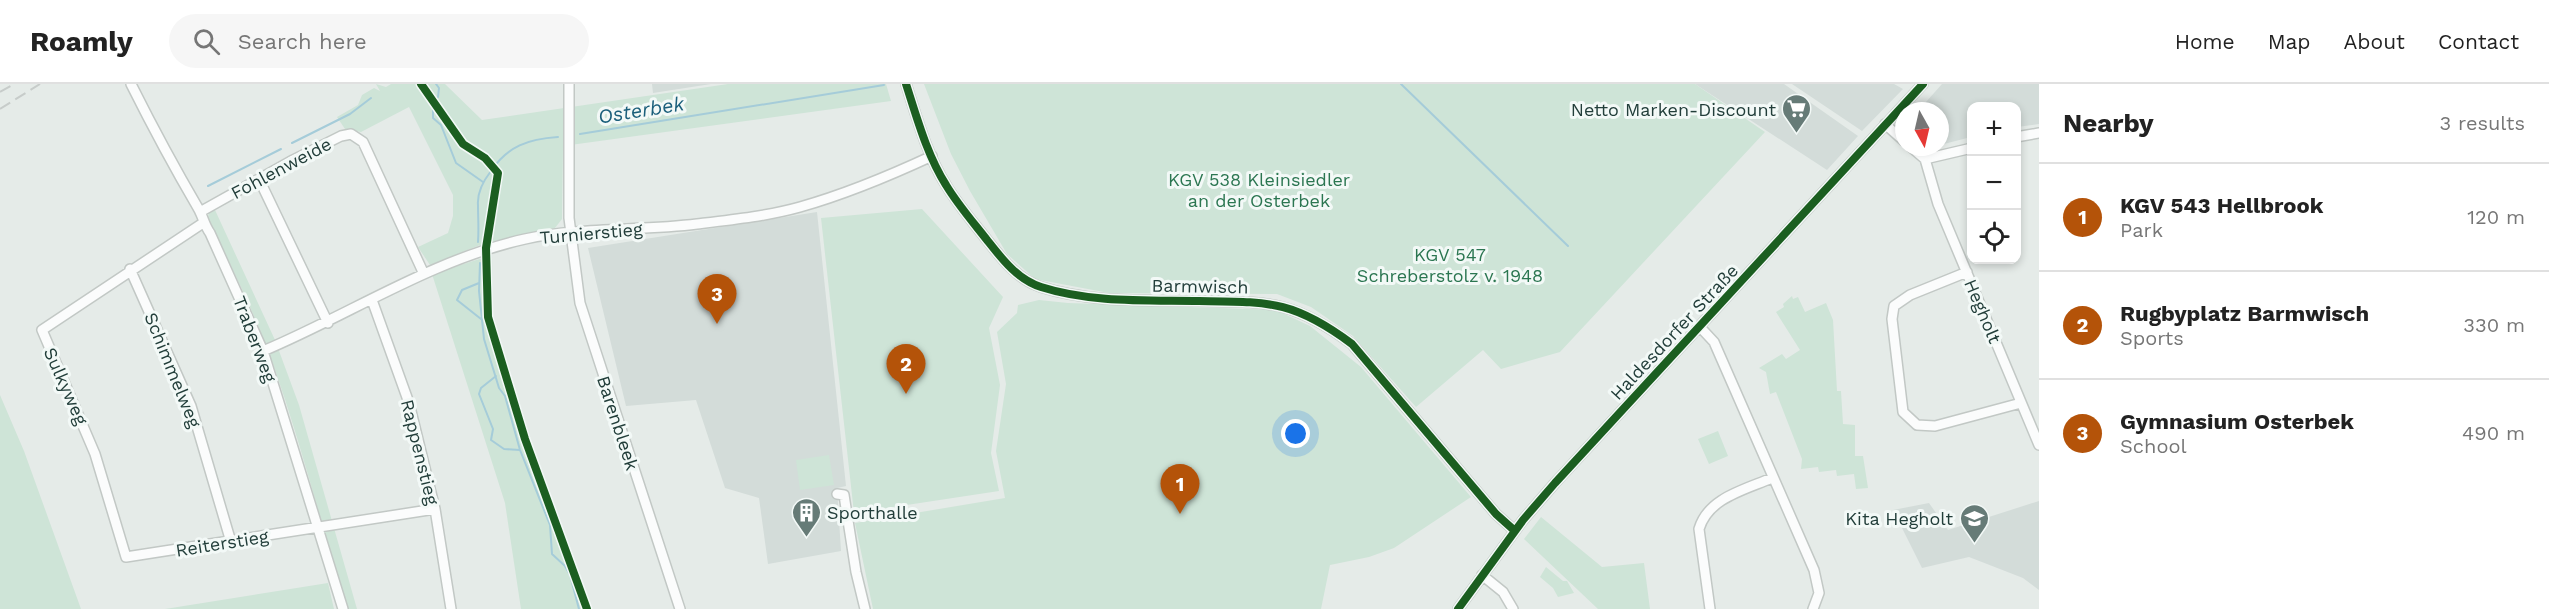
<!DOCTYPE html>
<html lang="en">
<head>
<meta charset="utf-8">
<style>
	body { margin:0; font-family:"Work Sans",sans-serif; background:#f6f6f6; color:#222 }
	.controls { position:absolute; right:18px; top:18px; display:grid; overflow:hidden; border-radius:12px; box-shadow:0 3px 9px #0003 }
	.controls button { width:54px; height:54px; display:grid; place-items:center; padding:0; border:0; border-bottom:2px solid #e0e0e0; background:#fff; color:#222; font:30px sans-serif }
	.compass { position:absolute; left:1895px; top:18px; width:54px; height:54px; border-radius:50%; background:#fff; box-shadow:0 3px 9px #0003; rotate:172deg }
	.you { position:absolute; left:1296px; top:350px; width:21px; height:21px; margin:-15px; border:4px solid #fff; border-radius:50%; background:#1a73e8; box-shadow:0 0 0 9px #1a73e833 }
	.badge { display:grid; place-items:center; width:39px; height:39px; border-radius:50%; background:#b45309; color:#fff; font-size:20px; font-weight:700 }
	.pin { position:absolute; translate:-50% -50px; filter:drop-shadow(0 2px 3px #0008) }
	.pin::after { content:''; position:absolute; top:32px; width:21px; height:18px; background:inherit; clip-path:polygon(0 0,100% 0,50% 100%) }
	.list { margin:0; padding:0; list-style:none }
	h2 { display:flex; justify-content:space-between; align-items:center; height:78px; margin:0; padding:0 24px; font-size:26px }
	h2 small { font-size:20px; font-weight:400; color:#767676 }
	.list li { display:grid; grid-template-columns:39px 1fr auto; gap:18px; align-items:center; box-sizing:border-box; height:108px; padding:0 24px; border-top:2px solid #e0e0e0 }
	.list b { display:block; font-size:22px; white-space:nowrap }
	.list p { margin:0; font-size:20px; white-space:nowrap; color:#767676 }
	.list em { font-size:20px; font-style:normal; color:#767676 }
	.icon { flex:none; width:33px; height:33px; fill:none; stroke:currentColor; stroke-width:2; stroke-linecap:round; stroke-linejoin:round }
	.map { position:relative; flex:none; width:2039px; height:525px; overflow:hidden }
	header { display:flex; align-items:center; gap:36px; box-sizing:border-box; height:84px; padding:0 30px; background:#fff; border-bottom:2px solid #e0e0e0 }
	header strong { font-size:28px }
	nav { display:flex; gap:33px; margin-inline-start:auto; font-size:21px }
	.search { width:420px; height:54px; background:#f6f6f6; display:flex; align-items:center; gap:15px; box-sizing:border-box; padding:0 21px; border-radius:33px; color:#767676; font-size:22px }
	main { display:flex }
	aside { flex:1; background:#fff }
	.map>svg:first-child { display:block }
	.built { fill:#d3dcd9 }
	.green { fill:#cee4d7 }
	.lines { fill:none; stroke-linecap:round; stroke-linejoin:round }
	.stream { stroke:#a5ccd9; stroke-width:2 }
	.minor-casing { stroke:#c2c8c5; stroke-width:12 }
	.minor { stroke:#fbfcfc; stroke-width:9 }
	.rail { stroke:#c7ccca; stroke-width:2; stroke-dasharray:12 6; stroke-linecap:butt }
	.cycleway-casing { stroke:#f3f9f7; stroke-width:11 }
	.cycleway { stroke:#1b5e20; stroke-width:8 }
	.labels { text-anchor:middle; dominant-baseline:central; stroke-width:6; stroke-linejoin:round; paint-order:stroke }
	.poi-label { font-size:18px; fill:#223e3a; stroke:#f3f9f7; text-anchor:end }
	.street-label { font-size:18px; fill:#223e3a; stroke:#f3f9f7 }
	.park-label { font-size:18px; fill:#2b7651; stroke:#f3f9f7 }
	.water-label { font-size:20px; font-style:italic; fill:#1b5f7b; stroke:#f3f9f7 }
</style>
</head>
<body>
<header>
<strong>Roamly</strong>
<div class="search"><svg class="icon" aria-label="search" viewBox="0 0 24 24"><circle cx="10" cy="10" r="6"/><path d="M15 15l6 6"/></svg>Search here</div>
<nav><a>Home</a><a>Map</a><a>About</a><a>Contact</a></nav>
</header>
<main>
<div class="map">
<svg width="2039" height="525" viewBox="0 0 2039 525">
	<rect width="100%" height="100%" fill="#e5ebe8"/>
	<path class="built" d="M652,0H711L653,9Z
		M1695,0H1784L1858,52L1827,86Z
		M1792,0H1894L1903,5L1862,47Z
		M1942,0H2039V40L2017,43L2016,22H1972L1971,53L1940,61V27H1918Z
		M817,128L846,402L837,404L841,467L768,480L759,414L725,404L696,316L626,322L588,164Z
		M2039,417V506L2023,494L1969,473L1922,484L1893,426L1929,419L1948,446Z"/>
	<path class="green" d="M376,0L386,3L391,0H445L482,36L728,0H886L891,17L563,62L562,135L555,144L485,159L430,181L418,163L448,149L453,132V111L409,23L361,48L345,45L337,33L358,21L362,11L374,4L380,7Z
		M924,0H1695L1765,48L1560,268L1501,285L1483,266L1416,323L1353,252L1311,223L1277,210L1109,209L1035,195L1007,170L970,107L951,70Z
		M922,125L1003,213L989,244L1000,301L991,369L999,407L854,429L821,134Z
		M215,126L275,256L299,321L357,525H345C323,443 301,360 273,280C255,230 231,182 208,134L209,128Z
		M492,171L493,232L512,304L592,525H521L505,419L432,190Z
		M1792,212L1793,215L1798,213L1805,228L1826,219L1833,236L1837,307H1841L1843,340L1855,341V372H1863L1868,404L1856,405L1854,390L1837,392L1836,386L1819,388L1818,383L1801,385L1802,375L1776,308L1770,310L1766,288L1759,284L1782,270L1786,275L1800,266L1776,228L1784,223L1783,220Z
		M1039,216L1068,219L1276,226L1310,242L1361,283L1471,413L1394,464L1369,473L1330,481L1321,525H873L855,439L1005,414L996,367L1006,300L997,248L1017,229L1018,221Z
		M0,311L24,367L81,525H0Z
		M1718,347L1728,372L1709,380L1698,355Z
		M829,371L834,401L800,406L796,376Z
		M1541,433L1602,483L1644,479L1650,525H1598L1524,455Z
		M1546,483L1563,497H1567L1574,509L1558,513L1553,504L1540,493Z
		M328,499L334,525H165Z"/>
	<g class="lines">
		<path class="stream" d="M436,0L439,4L438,13
			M1401,0L1568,162
			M433,22V34L441,41L456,79L483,98
			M580,50L884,1
			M292,59L350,30L371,14
			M208,102L281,65
			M478,158C479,145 478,134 478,121C477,109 484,96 491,87C508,62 528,55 558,53
			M480,179L479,207L484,255L499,304L505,312L520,366L550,441L552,470L565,482L570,491L579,525
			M479,199L462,206L457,216L481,235
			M496,292L481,304L479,310L493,345L491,356L504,365L520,366"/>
		<defs>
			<path id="minor" d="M131,0C152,42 174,83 198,124C203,132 204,141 210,149L263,267L343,525
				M569,0V134L580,219L680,525
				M906,0C917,34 927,71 946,101C958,121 973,138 987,156C1002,175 1017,195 1041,203C1091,219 1147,216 1199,217C1269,218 1293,216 1352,260L1496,430L1515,447
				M1885,40L1904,57
				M2016,53L2039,49
				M1911,63L1925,75L1938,120L2039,361
				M1925,75L1972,64
				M259,95L328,239
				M200,128L293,76L341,52L351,50L363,58L423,188
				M203,139L42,246L95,370L126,473L435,425
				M130,185L191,322L231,458
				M1967,188L1910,211L1894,222L1892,235L1903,328L1917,341L1935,342L2021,319
				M372,216L409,319L435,425L451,525
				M1700,243L1714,258L1814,486L1819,509L1813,525
				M263,267C351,230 431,176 525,155C581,143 641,147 697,140C731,136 768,132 800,123C846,110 889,92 932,72
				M837,410L844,411L856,488L865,525
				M1482,491L1503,508L1513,525
				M1458,525L1523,436L1555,399L1923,0
				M1710,525L1699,445C1708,414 1744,406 1772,394"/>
		</defs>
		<use href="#minor" class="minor-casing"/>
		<use href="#minor" class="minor"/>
		<path class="rail" d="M0,8L14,0
			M0,25L40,0"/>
		<defs>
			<path id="cycleway" d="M421,0L463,60L485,74L498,89L486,164L488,233L525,355L587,525
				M906,0C917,34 927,71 946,101C958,121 973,138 987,156C1002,175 1017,195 1041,203C1091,219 1147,216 1199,217C1269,218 1293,216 1352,260L1496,430L1515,447
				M1458,525L1523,436L1555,399L1923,0"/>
		</defs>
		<use href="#cycleway" class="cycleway-casing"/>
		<use href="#cycleway" class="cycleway"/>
	</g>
	<defs>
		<symbol id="supermarket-pin" viewBox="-11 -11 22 30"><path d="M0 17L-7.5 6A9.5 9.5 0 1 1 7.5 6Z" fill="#667b77" stroke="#f3f9f7"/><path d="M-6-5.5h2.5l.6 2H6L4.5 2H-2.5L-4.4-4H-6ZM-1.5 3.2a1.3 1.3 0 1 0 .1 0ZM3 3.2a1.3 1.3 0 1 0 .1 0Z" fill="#fff"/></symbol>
		<symbol id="building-pin" viewBox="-11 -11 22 30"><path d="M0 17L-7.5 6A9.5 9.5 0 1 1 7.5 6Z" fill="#667b77" stroke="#f3f9f7"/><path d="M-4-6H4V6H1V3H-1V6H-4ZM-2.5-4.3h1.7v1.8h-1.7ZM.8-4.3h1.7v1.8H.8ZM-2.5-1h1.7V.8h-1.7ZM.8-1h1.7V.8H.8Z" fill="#fff"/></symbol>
		<symbol id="school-pin" viewBox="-11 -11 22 30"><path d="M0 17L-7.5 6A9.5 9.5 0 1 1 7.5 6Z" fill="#667b77" stroke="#f3f9f7"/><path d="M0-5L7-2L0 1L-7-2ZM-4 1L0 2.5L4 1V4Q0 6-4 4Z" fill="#fff"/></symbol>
	</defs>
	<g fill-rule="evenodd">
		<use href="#supermarket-pin" x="1780" y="8" width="33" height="45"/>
		<use href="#building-pin" x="790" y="412" width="33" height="45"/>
		<use href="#school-pin" x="1958" y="418" width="33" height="45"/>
	</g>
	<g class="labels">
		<g class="poi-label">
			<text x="1776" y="25">Netto Marken-Discount</text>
			<text x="827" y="428" text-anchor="start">Sporthalle</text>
			<text x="1953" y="434">Kita Hegholt</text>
		</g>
		<g class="street-label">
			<text transform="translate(281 84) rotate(-28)">Fohlenweide</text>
			<text transform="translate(591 149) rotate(-5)">Turnierstieg</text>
			<text transform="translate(1200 202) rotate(1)">Barmwisch</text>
			<text transform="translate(1983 227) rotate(67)">Hegholt</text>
			<text transform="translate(1674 248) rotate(-47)">Haldesdorfer Straße</text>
			<text transform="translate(255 255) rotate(69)">Traberweg</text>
			<text transform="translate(173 286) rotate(68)">Schimmelweg</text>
			<text transform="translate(66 302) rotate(66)">Sulkyweg</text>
			<text transform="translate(618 339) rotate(72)">Barenbleek</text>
			<text transform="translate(420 368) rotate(76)">Rappenstieg</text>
			<text transform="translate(222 459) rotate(-9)">Reiterstieg</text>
		</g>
		<g class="park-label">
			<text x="1259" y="95">KGV 538 Kleinsiedler<tspan x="1259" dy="21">an der Osterbek</tspan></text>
			<text x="1450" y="170">KGV 547<tspan x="1450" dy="21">Schreberstolz v. 1948</tspan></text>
		</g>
		<g class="water-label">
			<text transform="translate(641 26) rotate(-9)">Osterbek</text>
		</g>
	</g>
</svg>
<div class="controls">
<button>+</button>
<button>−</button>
<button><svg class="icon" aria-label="locate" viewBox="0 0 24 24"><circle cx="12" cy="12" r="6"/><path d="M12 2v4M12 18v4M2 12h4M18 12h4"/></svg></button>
</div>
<svg class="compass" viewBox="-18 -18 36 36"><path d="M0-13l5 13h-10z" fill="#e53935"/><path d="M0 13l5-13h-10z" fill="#767676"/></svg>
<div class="you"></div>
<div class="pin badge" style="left:1180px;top:430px">1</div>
<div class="pin badge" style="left:906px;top:310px">2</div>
<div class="pin badge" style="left:717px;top:240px">3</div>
</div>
<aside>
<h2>Nearby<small>3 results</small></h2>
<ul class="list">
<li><span class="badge">1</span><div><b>KGV 543 Hellbrook</b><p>Park</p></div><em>120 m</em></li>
<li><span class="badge">2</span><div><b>Rugbyplatz Barmwisch</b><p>Sports</p></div><em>330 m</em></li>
<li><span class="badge">3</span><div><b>Gymnasium Osterbek</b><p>School</p></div><em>490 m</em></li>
</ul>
</aside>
</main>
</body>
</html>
